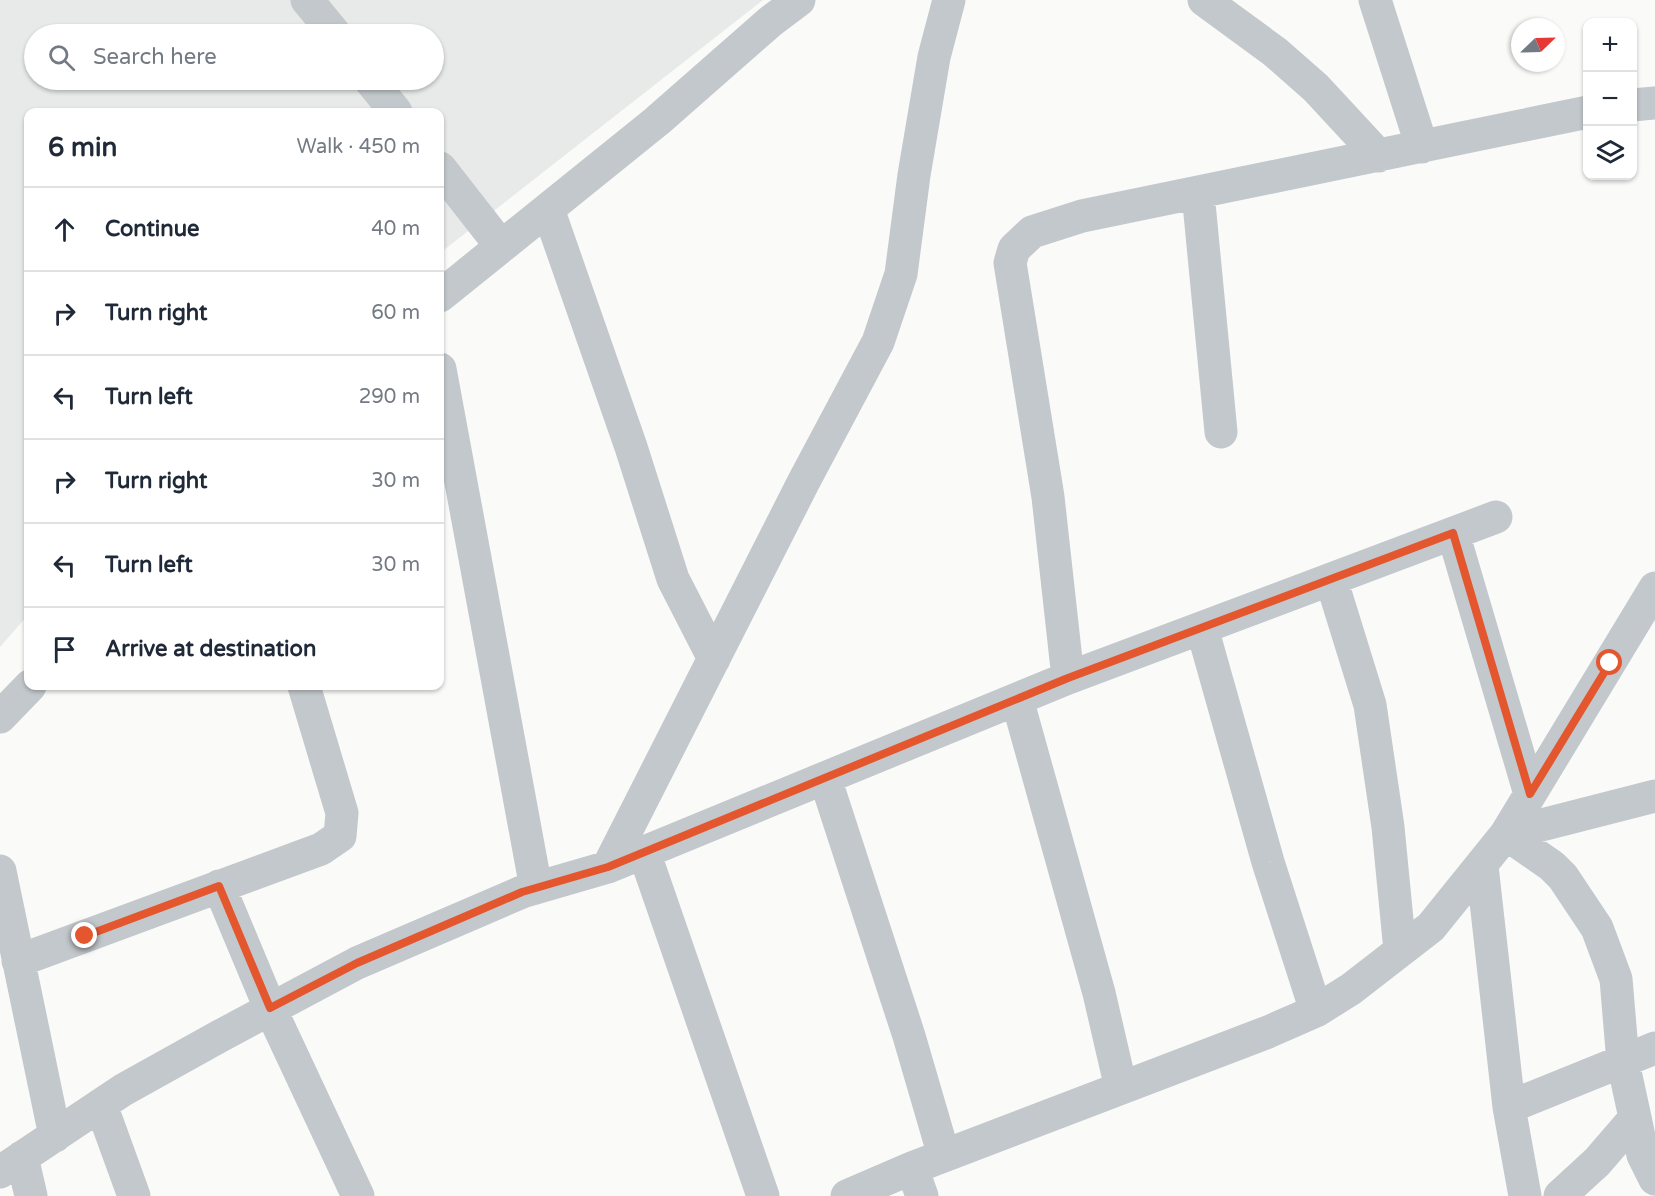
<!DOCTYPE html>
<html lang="en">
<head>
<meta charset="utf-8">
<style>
	body { margin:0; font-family:"Varela Round",sans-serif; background:#f6f6f7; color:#1f2937 }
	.controls { position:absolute; right:18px; top:18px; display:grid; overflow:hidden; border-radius:12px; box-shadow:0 2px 4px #0004 }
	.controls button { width:54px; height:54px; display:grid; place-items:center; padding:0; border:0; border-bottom:2px solid #e0e1e3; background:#fff; color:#1f2937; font:30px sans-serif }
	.compass { position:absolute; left:1511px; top:18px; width:54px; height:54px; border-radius:50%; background:#fff; box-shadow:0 2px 4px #0004; rotate:67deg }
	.stop { position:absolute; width:18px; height:18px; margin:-14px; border:4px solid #e4572e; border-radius:50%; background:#fff }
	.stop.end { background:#e4572e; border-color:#fff; box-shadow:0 2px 6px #0008 }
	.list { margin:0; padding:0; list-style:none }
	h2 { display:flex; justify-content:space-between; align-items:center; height:78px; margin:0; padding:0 24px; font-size:26px }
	h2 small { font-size:20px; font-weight:400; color:#747a83 }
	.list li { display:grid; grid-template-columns:39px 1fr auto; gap:18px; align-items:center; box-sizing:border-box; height:84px; padding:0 24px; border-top:2px solid #e0e1e3 }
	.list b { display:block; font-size:22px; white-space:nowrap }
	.list em { font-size:20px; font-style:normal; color:#747a83 }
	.icon { flex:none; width:33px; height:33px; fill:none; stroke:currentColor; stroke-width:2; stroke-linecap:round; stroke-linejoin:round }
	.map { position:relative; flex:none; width:1655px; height:1196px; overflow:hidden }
	.search { position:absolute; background:#fff; box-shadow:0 2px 4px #0004; left:24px; top:24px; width:420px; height:66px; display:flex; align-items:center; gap:15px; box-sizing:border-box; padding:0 21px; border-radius:33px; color:#747a83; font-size:22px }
	.panel { position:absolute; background:#fff; box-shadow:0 2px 4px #0004; left:24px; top:108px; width:420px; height:582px; border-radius:12px }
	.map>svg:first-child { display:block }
	.built { fill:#e8e9e9; fill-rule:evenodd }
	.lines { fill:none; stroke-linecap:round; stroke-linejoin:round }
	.minor { stroke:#c3c8cc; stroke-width:33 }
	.route { stroke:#e4572e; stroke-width:8 }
</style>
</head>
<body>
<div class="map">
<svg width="1655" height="1196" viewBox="0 0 1655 1196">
	<rect width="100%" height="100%" fill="#fafaf8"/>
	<path class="built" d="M0,0H763L440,253V112H28V615L0,647ZM34,34H434V80H34Z"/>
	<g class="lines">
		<path class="minor" d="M307,0L335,34
			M1204,0L1275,52L1316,88L1379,156
			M1375,0L1422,147
			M370,80L396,112
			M1632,105L1655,103
			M440,168L501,246
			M1198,193L1221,432
			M548,209L631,447L673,579L714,659
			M440,296L657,121L771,21L799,0
			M440,369L536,888
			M1453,533L1530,794
			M1331,579L1370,705L1388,827L1400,951
			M1202,628L1268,862L1316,1011
			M1068,678L1048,497L1010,263L1014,249L1032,232L1082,216L1588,112
			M1017,699L1099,993L1121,1088
			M0,717L30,686
			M825,778L909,1036L944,1156
			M1506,834L1552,866L1563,877L1597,928L1616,979L1623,1062L1643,1155L1655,1179
			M1506,834L1655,796
			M644,852L763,1196
			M1482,866L1509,1107L1525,1196
			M608,867L804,481L878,342L901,274L914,175L934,57L949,0
			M0,871L55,1136
			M219,886L270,1008L358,1196
			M18,961L321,849L340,836L342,813L304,686
			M101,1105L134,1196
			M1509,1107L1655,1048
			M22,1157L31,1196
			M912,1168L922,1196
			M0,1172L123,1090L220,1036L357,963L522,892L608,867L1068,678L1496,517
			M847,1196L912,1168L1268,1032L1316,1011L1351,989L1431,927L1506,834L1655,588
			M1560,1196L1597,1162L1635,1118"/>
	</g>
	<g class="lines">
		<path class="route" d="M85,936L219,886L270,1008L357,963L522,892L608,867L1068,678L1453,533L1530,794L1610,663"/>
	</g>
</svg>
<div class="controls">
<button>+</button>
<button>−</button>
<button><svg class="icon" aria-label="layers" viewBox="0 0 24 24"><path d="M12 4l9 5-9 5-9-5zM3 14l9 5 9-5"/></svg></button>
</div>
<svg class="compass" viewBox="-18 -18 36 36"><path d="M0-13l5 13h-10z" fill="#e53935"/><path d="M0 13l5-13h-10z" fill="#747a83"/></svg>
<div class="stop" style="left:1610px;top:663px"></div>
<div class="stop end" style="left:85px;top:936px"></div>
<div class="search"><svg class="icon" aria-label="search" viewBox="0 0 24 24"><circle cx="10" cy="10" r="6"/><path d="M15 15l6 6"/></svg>Search here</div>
<section class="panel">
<h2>6 min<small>Walk · 450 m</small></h2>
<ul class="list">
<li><svg class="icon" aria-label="ahead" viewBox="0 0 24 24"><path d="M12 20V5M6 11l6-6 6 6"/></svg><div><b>Continue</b></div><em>40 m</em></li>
<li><svg class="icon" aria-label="right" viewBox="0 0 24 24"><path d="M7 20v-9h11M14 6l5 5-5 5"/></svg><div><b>Turn right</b></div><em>60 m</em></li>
<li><svg class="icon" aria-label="left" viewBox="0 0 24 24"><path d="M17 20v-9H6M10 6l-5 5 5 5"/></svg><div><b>Turn left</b></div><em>290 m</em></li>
<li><svg class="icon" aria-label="right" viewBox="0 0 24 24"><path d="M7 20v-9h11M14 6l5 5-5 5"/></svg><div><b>Turn right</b></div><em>30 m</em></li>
<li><svg class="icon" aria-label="left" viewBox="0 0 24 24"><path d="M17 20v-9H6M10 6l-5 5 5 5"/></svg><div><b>Turn left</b></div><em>30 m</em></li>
<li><svg class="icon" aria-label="arrive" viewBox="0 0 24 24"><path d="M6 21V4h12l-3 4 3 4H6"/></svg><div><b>Arrive at destination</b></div></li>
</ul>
</section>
</div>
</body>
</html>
